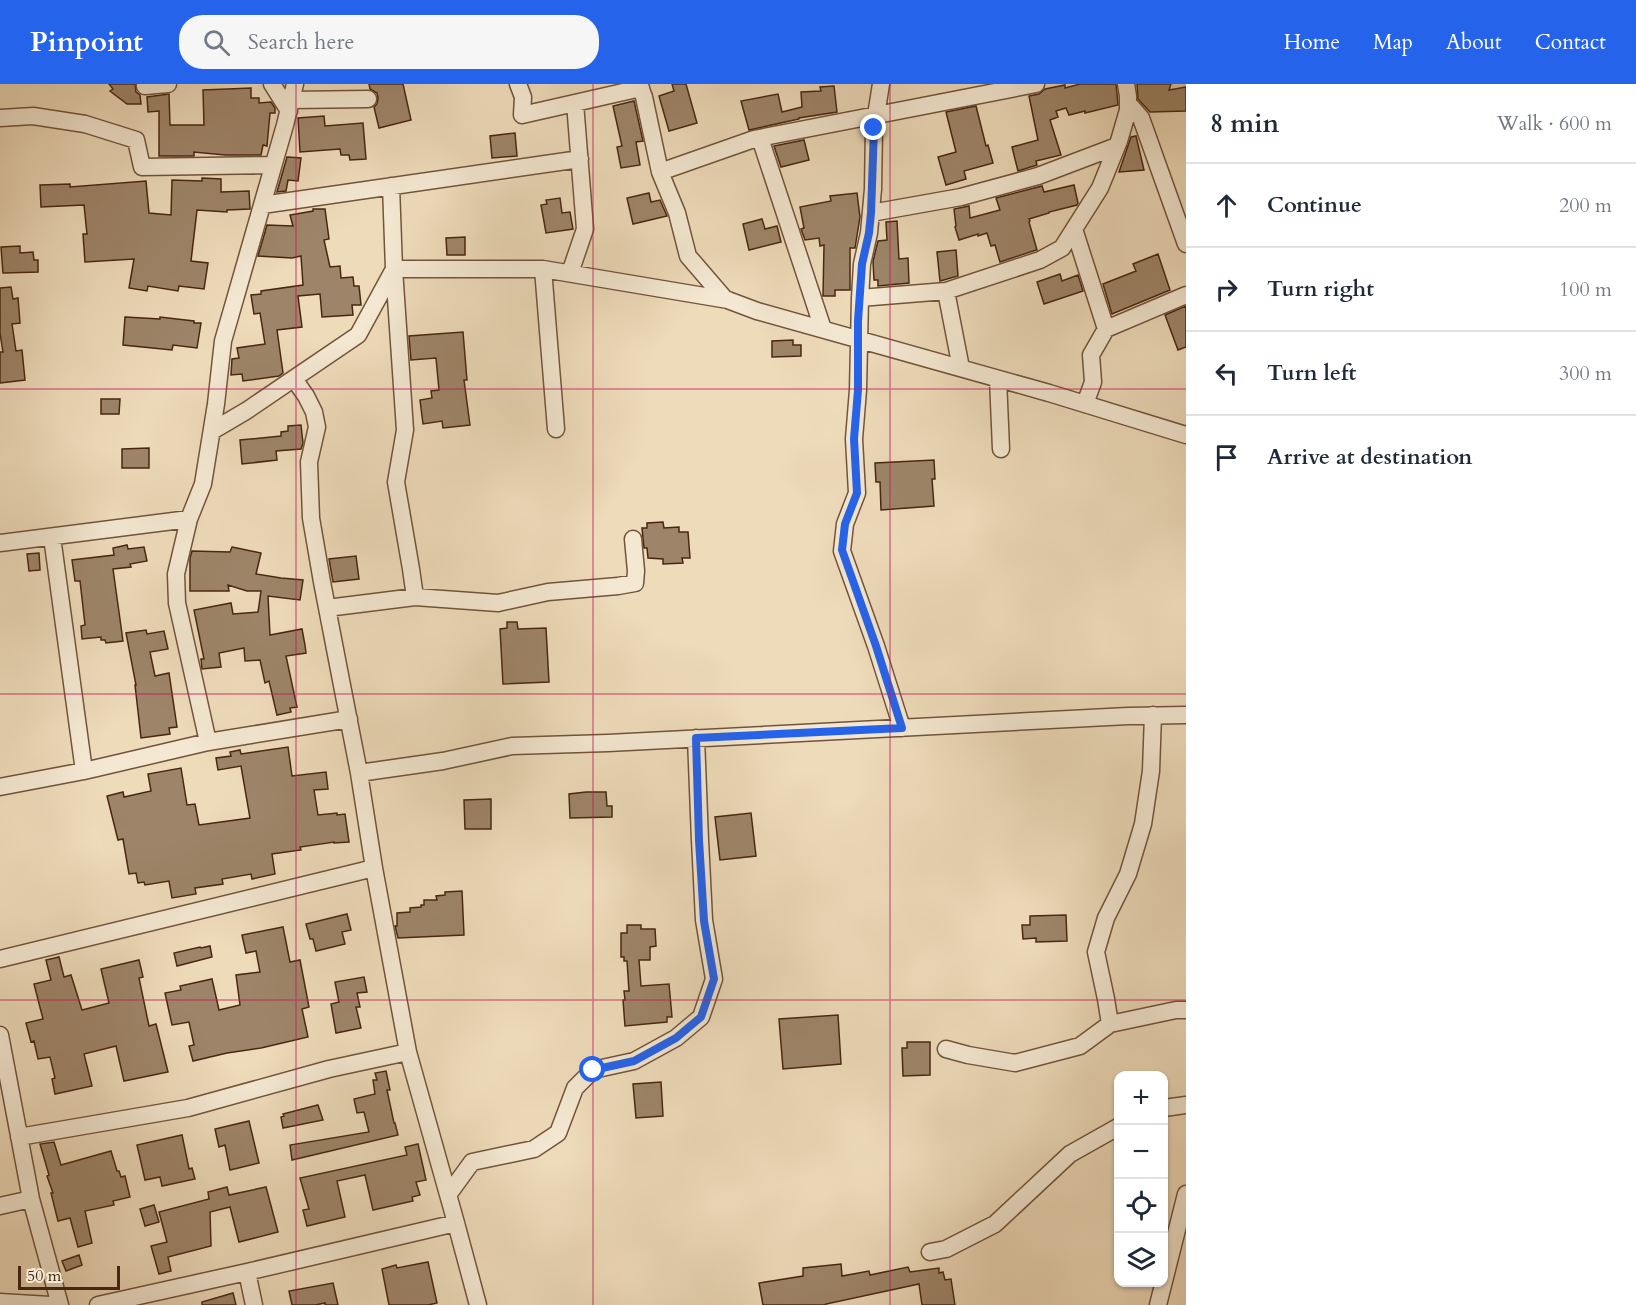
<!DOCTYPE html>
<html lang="en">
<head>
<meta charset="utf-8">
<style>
	body { margin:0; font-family:Cardo,serif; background:#f6f6f7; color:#1f2937 }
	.controls { position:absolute; right:18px; bottom:18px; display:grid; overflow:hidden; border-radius:12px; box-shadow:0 2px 4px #0004 }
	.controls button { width:54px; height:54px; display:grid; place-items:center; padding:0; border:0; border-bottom:2px solid #e0e1e3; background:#fff; color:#1f2937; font:30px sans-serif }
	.scale { position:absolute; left:18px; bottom:15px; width:102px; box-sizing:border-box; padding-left:6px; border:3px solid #482711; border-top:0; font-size:16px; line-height:21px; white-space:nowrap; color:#482711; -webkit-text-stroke:4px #f4e8d2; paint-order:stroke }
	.stop { position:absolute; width:18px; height:18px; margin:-14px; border:4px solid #2563eb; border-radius:50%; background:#fff }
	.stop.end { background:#2563eb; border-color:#fff; box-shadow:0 2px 6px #0008 }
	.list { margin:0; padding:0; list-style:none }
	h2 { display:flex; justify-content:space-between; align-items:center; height:78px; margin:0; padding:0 24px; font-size:26px }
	h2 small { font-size:20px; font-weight:400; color:#747a83 }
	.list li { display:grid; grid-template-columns:39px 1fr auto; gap:18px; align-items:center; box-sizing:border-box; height:84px; padding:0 24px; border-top:2px solid #e0e1e3 }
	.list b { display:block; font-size:22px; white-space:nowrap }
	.list em { font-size:20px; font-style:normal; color:#747a83 }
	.icon { flex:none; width:33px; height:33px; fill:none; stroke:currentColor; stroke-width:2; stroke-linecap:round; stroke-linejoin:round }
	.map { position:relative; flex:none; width:1186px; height:1221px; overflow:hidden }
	header { display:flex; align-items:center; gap:36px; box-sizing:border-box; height:84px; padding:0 30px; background:#2563eb; color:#fff }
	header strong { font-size:28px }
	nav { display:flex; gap:33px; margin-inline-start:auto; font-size:21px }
	.search { width:420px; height:54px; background:#f6f6f7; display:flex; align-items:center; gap:15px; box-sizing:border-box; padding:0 21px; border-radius:24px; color:#747a83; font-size:22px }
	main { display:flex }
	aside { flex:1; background:#fff }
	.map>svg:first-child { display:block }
	.building { fill:#9e8569; stroke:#482711; stroke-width:1.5 }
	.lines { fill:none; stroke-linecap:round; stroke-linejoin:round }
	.minor-casing { stroke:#72543b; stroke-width:19 }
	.minor { stroke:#f4e8d2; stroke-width:16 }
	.route { stroke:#2563eb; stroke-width:8 }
	.grid { fill:none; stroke:#c2185b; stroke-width:1.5; stroke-opacity:0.55 }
</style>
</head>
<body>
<header>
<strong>Pinpoint</strong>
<div class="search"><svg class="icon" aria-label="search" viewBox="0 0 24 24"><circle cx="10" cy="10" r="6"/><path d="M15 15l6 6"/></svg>Search here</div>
<nav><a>Home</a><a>Map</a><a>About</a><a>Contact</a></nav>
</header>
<main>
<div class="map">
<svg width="1186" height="1221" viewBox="0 0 1186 1221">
	<rect width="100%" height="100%" fill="#eedbba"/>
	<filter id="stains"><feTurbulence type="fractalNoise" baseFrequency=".00333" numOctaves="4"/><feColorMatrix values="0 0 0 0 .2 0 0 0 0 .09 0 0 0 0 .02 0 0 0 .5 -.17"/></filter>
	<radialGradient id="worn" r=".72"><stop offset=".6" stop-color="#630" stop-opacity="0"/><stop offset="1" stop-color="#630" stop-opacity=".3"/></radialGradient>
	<path class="building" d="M109,0H135L136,8L140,11L141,20H127L110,7L113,5Z
		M369,0H403L411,36L379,44L374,23L377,20L378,14L377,9L370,5Z
		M672,0H686L697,39L669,47L659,12L674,7Z
		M1080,0H1116L1118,21L1085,29V27L1069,31L1066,24L1056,27L1058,33L1050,36L1061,71L1036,77L1037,81L1018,87L1012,63L1038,56L1029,12L1039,10L1045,5L1065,1V4Z
		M1137,0H1171L1169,6L1186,3V27L1150,28L1138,15Z
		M834,2L837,28L799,34V35L749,46L741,17L778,10L782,28L802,23L801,8L821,7L820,3Z
		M251,4V14H259V19L271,18L275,24V29H270L267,62L263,61L261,71H225L194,68V72H159V27L148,28L147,13L169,10L170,41H204L203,6Z
		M634,17L643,57L636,58L640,81L621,84L617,63L622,62L613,22Z
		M976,22L986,62L988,61L993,79L964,87L966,95L946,101L938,73L956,68L946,28Z
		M324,32L325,42L363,39L366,75L350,76L349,71H341L340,65L300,68L298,34Z
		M515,49L517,72L492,74L490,52Z
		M1136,52L1144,86L1119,88L1131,53Z
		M804,56L809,76L781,83L774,62Z
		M287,73L301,74L298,97L288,96L286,107L277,108Z
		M202,94L221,95V108L249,107L250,125L227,126V128L197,126L191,177L208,179L204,205L179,202L178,207L148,202L147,207L129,204L134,175L85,178L83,150H87L84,121L41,123L40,101L70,100V103L146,97L149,129L171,131L172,96L202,97Z
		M1074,101L1078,119L1077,121L1049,128V129L1029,135L1030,137L1029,138L1037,166H1036L1000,178L995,161L991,162L987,149L978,152V150L959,156L955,143L956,142L954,125L969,122L970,134L1000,126L996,114L1042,102L1044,108Z
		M649,109L651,118L660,116L667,132L633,140L627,114Z
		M857,109L860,133L855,164H850V206H835V212H823L824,161L820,162L819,154L805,156L801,145L804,144L800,123L831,117L830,112Z
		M560,114L562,129L570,128L573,145L546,149L541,121L547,120L546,116Z
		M313,125H325L329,155L324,156L330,183L340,182L341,194L353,193L354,202H359L361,221H352L353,231L322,233L320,210L298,212L302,243L277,246L283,289L279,292L243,297L242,290L231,291L232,275L239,274L237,264L265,260L260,229L254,230L251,211L261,210V207L303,201L301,172L292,174L258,172L267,141L293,142L290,131L313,127Z
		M762,135L765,145L777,142L781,158L749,166L743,140Z
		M897,137L899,175L908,174L909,199L878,202V196H874L873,177L878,157L887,156L886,138Z
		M465,153V171H447L446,154Z
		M20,162V169L33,168L34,176H38V188L3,189L1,163Z
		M956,166L958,192L940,197L937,168Z
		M1158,170L1170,206L1112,230L1103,200L1136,187L1133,180Z
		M1060,190L1062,197L1078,191L1083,207L1044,220L1037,198Z
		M11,203L13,215L18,214L20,239L12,240L16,267L22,266L25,296L0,299V268H3L0,249V204Z
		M1186,222V263L1178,266L1165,231Z
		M125,233L160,235V233L194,237V239H201L197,264L173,261L172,266L123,261Z
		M463,248L467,296H464L470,341L443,344L442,337L423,340L420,316L432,314L431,307L439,306L436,274L411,276L409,252Z
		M793,256V261H801V272L772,273V257Z
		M101,315H120L119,330H101Z
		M301,341L303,359L301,365L276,367L277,376L242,380L240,356L281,352V348L288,347V342Z
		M149,364V384H122V365Z
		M934,376L935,395H932L934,422L881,426L880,398H876L875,379Z
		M663,438L664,444L679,443V448H688L690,474H682L683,479L663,480V475L648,474L647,464H644L642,444H647V439Z
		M127,461L128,465L144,463L147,477L130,480L131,483L113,485L123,557L106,559L105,556H101V553L82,555L81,542L85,541L80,497H75L72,476L114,471L113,464Z
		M232,463L261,469L256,490L281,494L303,496L300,516L268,512L270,551L302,545L305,561L306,569L286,572L297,623L290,624L291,628L277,631L269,597L265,599L260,576L245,577L244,564L219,569L221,583L202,585L201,575H204L194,526L231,519L233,530L258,528L261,507H247L228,501L229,507H190V474L192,467L230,468Z
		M39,469L40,486L29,487L27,470Z
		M356,472L359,495L333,498L329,475Z
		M507,538H517L518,545L546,544L549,598L503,600L500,545L507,544Z
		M146,546L147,550L164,547L168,565L150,568L155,592L169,589L177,643L169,644L170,650L141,654L135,601H136L126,549Z
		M288,663L292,692L326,688L328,705L314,706L318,731L337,729V731L345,730L349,758L334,759V758L300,763L301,766L272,770L275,790L252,795L251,790L222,795L223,800L195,804L196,810L172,814L169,797L145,801L144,798L138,799L136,789L129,790L123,755L118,756L107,712L123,708L124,713L151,707L148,690L181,684L187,721L195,720L199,741L250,734L241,682L218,686L216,674L231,672L230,668L240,666L241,670Z
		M586,708H606L607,722H612V733L570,734L569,710Z
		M491,715V745H465L464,716Z
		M751,729L756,772L720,776L715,733Z
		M462,807L464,851L398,854L395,842H397V829L410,828V824L421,823V821H424V816H437L436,812L445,811V808Z
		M347,830L351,846L342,848L345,860L316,867L313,855H310L306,840Z
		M1066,831L1067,857L1036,858V854L1023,855L1022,841H1030V832Z
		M627,841H641V845H655L656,862L650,863V876H639L641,902L669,900L672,933H667V938L625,942L623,916H625L624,907H629L627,877H624V873H621V849H627Z
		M283,843L290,878L300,876L309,923L302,925L308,953L261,964L227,969L193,977L189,962L194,961L189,938L172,941L165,909L181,906L180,902L212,895L219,926L240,921L236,891L260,888L256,867L246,869L242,851Z
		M210,862L212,873L177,882L174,869L200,863L201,864Z
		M59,873L64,893L71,891L82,926L109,919L101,885L139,876L143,893L139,894L149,942L156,940L168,988L124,997L116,962L84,970L92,1002L55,1010L52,995L55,994L50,973L38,975L34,957L31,958L26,939L43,935L34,900L51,896L46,876Z
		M364,893L367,908L357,909L360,923H356L361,944L336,949L331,920L339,918L335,898Z
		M838,931L841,980L783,985L779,935Z
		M907,958H930V991L903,992L902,964H907Z
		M386,987L390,1006H387L394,1039H395L398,1051L292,1076L290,1061L369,1048L364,1028L357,1029L354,1015L375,1010L373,996H377L375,989Z
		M661,998L663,1032L636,1034L633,1000Z
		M318,1021L323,1036L283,1044L281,1033L284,1032L283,1030Z
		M249,1037L259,1079L230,1086L225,1061L219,1063L215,1045Z
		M182,1051L189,1085L192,1084L195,1095L162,1102L160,1093L145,1096L137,1061Z
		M54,1058L61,1081L111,1067L117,1087H119L121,1093L125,1092L130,1113L113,1117L114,1121L85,1127L92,1159L78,1163L70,1134L58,1137L51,1109H53L47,1092L49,1091L40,1060Z
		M418,1060L426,1096L416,1098L420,1111L412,1113L413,1117L373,1126L365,1091L337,1097L345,1133L307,1142L303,1126L309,1125L300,1094L407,1071L405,1063Z
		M227,1103L229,1111L266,1103L278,1148L239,1158L230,1123L210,1128L211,1162L168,1173L171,1187L159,1190L151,1162L167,1158L159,1128L209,1115L208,1108Z
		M154,1121L159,1138L145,1142L140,1125Z
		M79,1171L82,1181L66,1187L62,1177Z
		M428,1178L437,1219L428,1221H389L382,1185L396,1181L397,1184Z
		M841,1180L842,1192L869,1187L870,1191L908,1183L910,1188L939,1184V1189L943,1188L945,1196L951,1195L955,1221H922L919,1200L826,1220V1221H763L759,1199L803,1192V1184Z
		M333,1199L338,1221H325V1219L315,1221H292L289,1207Z
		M233,1209L236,1221H202V1218Z"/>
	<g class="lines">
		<defs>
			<path id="minor" d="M272,0L289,27
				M518,0L523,13L522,31L641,4
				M639,0L644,13L660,88L677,129L688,172L725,215L757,227L1049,309L1186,351
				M881,0L874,44L873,105L869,149L862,180L860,214L858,306L854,355L857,409L845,440L842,467L876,562L902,644
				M145,2L168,0
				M291,16L368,15
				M1128,19L1141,34L1186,160
				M0,34L33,32L85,40L136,56L142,83L273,81
				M760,54L823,245
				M660,88L754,55L1036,0
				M391,102L394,185L405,346L396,398L411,485L415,513
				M262,121L580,75
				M871,129L961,113L1038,92L1117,62
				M1074,145L1106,245
				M543,185L728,216
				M570,189L585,145L575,19
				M946,207L961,284
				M860,214L946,207L1040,176L1062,164L1100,104L1119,57L1128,26V12L1126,0
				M294,295L306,312L314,328L317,343L309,378L311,434L322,498L359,689L374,784L408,968L456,1139L478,1221
				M998,295L1001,365
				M1085,320L1093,298L1091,271L1106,245L1186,211
				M212,347L246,327L358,251L394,185H543L556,345
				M52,453L84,687
				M0,459L189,435
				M327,524L415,513L498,519L548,508L618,502L635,499L636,487L633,455
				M208,658L177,519L176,490L189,435L203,400L216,320L223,257L285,41L295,0
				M359,689L443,677L512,662L608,659L1128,632L1186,631
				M0,703L84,687L208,658L349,635
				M0,875L374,784
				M1110,940L1106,915L1096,868L1106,834L1128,790L1143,740L1151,687L1153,631
				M0,951L31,1115L60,1221
				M946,965L968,971L1015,979L1080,962L1110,940L1176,926H1186
				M1164,1024L1186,1021
				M19,1053L188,1024L329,985L408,968
				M448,1111L472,1078L534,1065L558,1049L575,1004L593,986L634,977L676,954L701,933L714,895L704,836L700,756L696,654
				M0,1122L31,1115
				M930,1168L946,1165L995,1140L1070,1070L1118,1043
				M247,1188L254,1221
				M0,1218L50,1221
				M98,1221L247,1188L456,1139
				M1158,1221L1186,1110"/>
		</defs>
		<use href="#minor" class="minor-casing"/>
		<use href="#minor" class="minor"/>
	</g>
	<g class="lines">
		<path class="route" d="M593,986L634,977L676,954L701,933L714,895L704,837L699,756L696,654L902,644L876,562L842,466L845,440L857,409L854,355L858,306V237L862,180L869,149L871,129L874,44"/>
	</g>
	<path class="grid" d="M296,0V1221M593,0V1221M890,0V1221M0,305H1186M0,610H1186M0,916H1186"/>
	<rect width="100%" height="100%" filter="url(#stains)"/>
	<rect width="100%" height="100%" fill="url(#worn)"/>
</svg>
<div class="controls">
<button>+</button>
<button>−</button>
<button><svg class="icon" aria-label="locate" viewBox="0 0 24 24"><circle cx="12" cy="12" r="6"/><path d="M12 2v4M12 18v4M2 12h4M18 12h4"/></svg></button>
<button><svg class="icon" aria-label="layers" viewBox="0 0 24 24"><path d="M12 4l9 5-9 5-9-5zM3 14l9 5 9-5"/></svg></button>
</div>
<div class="scale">50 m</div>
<div class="stop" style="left:593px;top:986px"></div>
<div class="stop end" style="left:874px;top:44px"></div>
</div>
<aside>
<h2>8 min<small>Walk · 600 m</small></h2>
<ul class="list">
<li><svg class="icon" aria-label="ahead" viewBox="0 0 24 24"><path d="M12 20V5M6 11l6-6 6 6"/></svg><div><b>Continue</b></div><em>200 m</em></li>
<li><svg class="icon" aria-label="right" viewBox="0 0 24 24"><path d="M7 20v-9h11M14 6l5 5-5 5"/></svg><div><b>Turn right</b></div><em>100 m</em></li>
<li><svg class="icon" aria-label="left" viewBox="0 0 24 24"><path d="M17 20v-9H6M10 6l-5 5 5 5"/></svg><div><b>Turn left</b></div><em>300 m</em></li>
<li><svg class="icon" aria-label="arrive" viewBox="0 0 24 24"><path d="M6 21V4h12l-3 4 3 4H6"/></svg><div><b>Arrive at destination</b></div></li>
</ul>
</aside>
</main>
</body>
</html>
